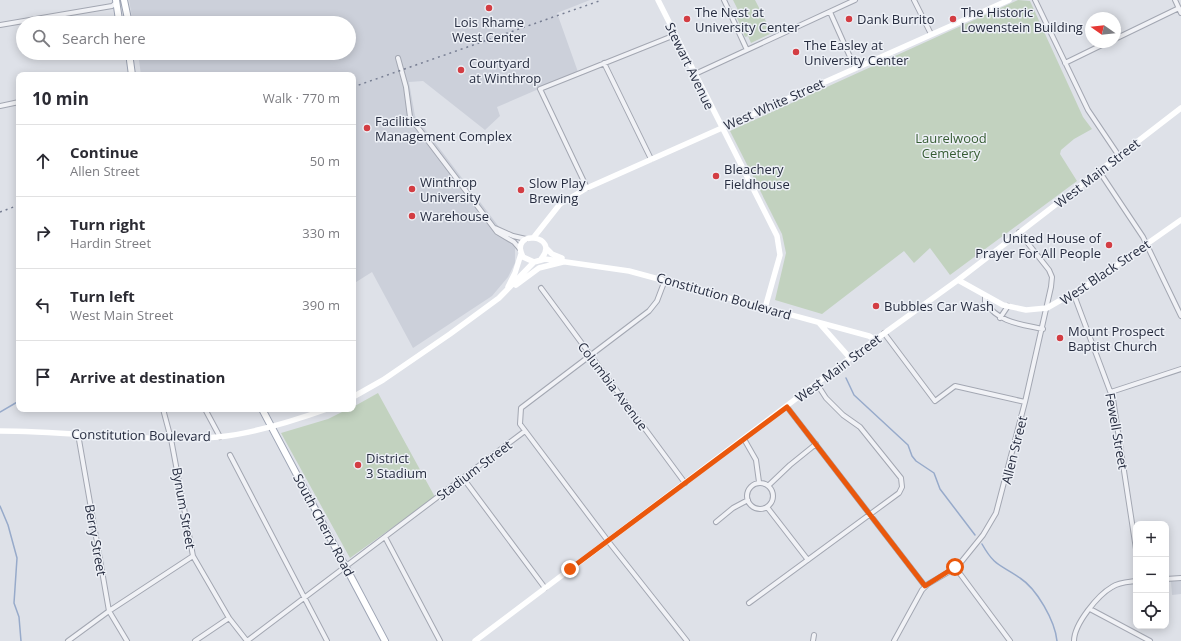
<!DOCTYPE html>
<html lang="en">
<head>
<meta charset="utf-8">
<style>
	body { margin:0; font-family:"Open Sans",sans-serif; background:#f2f2f3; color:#2b2b33 }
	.controls { position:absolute; right:12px; bottom:12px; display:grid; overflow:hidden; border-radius:8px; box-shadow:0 2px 10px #0003 }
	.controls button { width:36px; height:36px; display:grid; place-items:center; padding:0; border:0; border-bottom:1px solid #e1e1e2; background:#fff; color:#2b2b33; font:20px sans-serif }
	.compass { position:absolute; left:1085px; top:12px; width:36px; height:36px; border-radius:50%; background:#fff; box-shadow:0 2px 10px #0003; rotate:284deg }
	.stop { position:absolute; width:12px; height:12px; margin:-9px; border:3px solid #ea580c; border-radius:50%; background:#fff }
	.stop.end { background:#ea580c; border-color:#fff; box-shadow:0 1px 4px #0008 }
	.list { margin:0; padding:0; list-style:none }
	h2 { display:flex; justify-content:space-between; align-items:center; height:52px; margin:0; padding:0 16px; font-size:17px }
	h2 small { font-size:13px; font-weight:400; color:#7c7c81 }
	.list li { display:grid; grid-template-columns:26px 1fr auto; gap:12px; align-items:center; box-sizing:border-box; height:72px; padding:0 16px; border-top:1px solid #e1e1e2 }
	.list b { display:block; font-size:15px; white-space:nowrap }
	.list p { margin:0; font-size:13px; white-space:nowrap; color:#7c7c81 }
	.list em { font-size:13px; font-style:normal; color:#7c7c81 }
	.icon { flex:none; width:22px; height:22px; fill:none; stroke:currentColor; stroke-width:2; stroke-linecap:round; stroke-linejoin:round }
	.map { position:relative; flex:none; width:1181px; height:641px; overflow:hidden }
	.search { position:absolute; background:#fff; box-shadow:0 2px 10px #0003; left:16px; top:16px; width:340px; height:44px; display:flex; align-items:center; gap:10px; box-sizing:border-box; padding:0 14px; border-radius:22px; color:#7c7c81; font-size:15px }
	.panel { position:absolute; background:#fff; box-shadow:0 2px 10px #0003; left:16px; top:72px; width:340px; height:340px; border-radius:8px }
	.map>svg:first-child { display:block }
	.built { fill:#ccd0da }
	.green { fill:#c2d2bf }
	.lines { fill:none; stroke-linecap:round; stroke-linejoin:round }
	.stream { stroke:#97aaca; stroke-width:1.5 }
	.street-casing { stroke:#a3a7b2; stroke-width:6 }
	.primary-casing { stroke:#9da4b4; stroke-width:8 }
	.street { stroke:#f1f2f6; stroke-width:4 }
	.secondary { stroke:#fff; stroke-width:5.5 }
	.primary { stroke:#fff; stroke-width:6 }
	.rail { stroke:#777e92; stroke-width:1.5; stroke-dasharray:2 4; stroke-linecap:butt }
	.route { stroke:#ea580c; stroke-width:5 }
	.poi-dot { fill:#d33d43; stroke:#edf0f6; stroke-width:1.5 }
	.labels { text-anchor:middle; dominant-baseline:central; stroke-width:3; stroke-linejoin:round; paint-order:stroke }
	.poi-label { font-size:13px; fill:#272d40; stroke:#edf0f6; text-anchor:start }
	.street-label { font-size:13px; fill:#272d40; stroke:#edf0f6 }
	.park-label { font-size:13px; fill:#365c33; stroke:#edf0f6 }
</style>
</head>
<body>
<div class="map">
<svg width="1181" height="641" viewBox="0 0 1181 641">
	<rect width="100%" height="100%" fill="#dee1e8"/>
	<path class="built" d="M129,0H590L557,13L578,72L497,107L500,116L485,130L423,81L409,82L415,116L515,248V263L508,277L492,296L413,348L372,272L353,284V75H141L138,53H349V23H133Z
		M1181,580V594L1172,595L1171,581Z"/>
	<path class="green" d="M733,0H755L772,33L751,43L748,36L745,37L737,18L738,10Z
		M1018,0L1030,1L1083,117L1092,129L1074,139L1061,150L1060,154L1077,181L950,275L930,248L914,263L904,251L822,314L775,300L786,253L782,234L730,131Z
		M378,393L435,497L350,558L281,433L328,419L348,409H353V407Z"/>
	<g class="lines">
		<path class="stream" d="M846,378L854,395L908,445L912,456L916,461L934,473L940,489L975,535
			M0,412L19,401
			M0,506L8,525L17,558L14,603L19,617L21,641
			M982,544C995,567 1000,564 1020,578C1037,589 1055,621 1057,641"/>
		<defs>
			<path id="street" d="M724,0L747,50
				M914,0L931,34
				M1035,0L1088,110L1119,156
				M1175,0L1181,13
				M830,12L855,68
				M0,25L112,6L117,2
				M1115,39L1179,8
				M398,58L406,87L410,117L497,232L514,242L520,249
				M604,63L651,159
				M1065,63L1108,42
				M695,74L855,0
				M0,106L19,102
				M1099,171L1143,237L1181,316
				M587,188L540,89L675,35
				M495,228L513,236L526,239
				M665,280L657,301L649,311L521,408L520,424L608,541L687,641
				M541,288L685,483
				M1074,295L1113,399L1136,549
				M985,297V302C999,323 1020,324 1043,329
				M1000,318L1008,306
				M884,333L935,401L955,386L1025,402
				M1111,392L1181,369
				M787,407L925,586
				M163,409L171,439L193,556L229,618L247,641
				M205,409L220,437
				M78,434L109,611L127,641
				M744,439L756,460L759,482
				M230,455L327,641
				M463,478L545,588
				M747 496a13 13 0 1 1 26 0a13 13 0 1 1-26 0Z
				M769,485L790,465L816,444
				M767,507L808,560
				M716,522L733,508L748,500
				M385,537L440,641
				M955,567L1010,641
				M1166,579L1181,578
				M749,603L899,493L902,487L901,478L860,427L843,415L826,398L817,384
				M1090,609L1150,641
				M68,641L109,611L193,556
				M195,641L229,618
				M247,641L525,431
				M813,641L814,635
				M894,641L922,590L928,584L952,570L962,561L983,535L996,513L1025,402L1051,287L1052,277L1049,270L1019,232
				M1074,641C1074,624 1098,595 1112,587C1119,582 1128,582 1136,581"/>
			<path id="primary" d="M116,0L119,20L122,23
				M124,0L128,19L126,23
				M129,53L132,75
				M262,409L385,641"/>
		</defs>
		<use href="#street" class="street-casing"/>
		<use href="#primary" class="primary-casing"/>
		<use href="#street" class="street"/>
		<path class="secondary" d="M658,0L777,236L780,255L765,308
			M534,237L560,204L587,188L1009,0
			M546,248L552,254L562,258
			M534,262L523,257C508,228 562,235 541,259
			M958,280L1003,305L1026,310L1047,308L1094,281L1181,220
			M516,285L539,268L563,262
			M508,287L515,273L521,254
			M820,324L850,358
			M353,397L383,380L450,334L499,298L534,262L545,259L629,271L869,336L876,340
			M0,431C73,431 146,443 218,437C250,434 296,420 327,409
			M475,641L850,358L958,280L1181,108"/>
		<use href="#primary" class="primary"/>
		<path class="rail" d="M353,87L602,0
			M0,212L19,205"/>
	</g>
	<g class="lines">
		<path class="route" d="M570,569L787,407L925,586L955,567"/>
	</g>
	<g class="poi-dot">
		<circle cx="489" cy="8" r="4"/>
		<circle cx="687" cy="19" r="4"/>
		<circle cx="849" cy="19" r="4"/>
		<circle cx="953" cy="19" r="4"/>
		<circle cx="796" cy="52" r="4"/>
		<circle cx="461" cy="70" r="4"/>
		<circle cx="367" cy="128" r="4"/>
		<circle cx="716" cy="176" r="4"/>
		<circle cx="412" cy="189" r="4"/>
		<circle cx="521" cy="190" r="4"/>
		<circle cx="412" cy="216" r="4"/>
		<circle cx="1109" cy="245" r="4"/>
		<circle cx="876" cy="306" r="4"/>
		<circle cx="1060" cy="338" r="4"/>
		<circle cx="358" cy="465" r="4"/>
	</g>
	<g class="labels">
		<g class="poi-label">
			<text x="695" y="12">The Nest at<tspan x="695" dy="15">University Center</tspan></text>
			<text x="961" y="12">The Historic<tspan x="961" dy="15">Lowenstein Building</tspan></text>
			<text x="857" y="19">Dank Burrito</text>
			<text x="489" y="22" text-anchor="middle">Lois Rhame<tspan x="489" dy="15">West Center</tspan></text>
			<text x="804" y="45">The Easley at<tspan x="804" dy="15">University Center</tspan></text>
			<text x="469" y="63">Courtyard<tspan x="469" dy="15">at Winthrop</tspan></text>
			<text x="375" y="121">Facilities<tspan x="375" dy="15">Management Complex</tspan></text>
			<text x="724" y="169">Bleachery<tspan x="724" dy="15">Fieldhouse</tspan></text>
			<text x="420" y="182">Winthrop<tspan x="420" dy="15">University</tspan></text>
			<text x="529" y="183">Slow Play<tspan x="529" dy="15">Brewing</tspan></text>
			<text x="420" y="216">Warehouse</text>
			<text x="1101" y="238" text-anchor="end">United House of<tspan x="1101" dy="15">Prayer For All People</tspan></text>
			<text x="884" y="306">Bubbles Car Wash</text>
			<text x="1068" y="331">Mount Prospect<tspan x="1068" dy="15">Baptist Church</tspan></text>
			<text x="366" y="458">District<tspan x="366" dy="15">3 Stadium</tspan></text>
		</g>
		<g class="street-label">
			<text transform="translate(690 66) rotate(64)">Stewart Avenue</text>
			<text transform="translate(774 104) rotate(-24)">West White Street</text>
			<text transform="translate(1097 173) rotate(-38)">West Main Street</text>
			<text transform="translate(1105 272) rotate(-34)">West Black Street</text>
			<text transform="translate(724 296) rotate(16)">Constitution Boulevard</text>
			<text transform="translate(838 368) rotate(-37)">West Main Street</text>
			<text transform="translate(613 386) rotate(53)">Columbia Avenue</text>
			<text transform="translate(1117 431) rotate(80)">Fewell Street</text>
			<text transform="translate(141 435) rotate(1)">Constitution Boulevard</text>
			<text transform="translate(1014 450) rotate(-76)">Allen Street</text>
			<text transform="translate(474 470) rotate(-37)">Stadium Street</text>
			<text transform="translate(184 508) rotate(80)">Bynum Street</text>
			<text transform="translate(324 525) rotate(62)">South Cherry Road</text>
			<text transform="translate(96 540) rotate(80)">Berry Street</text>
		</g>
		<g class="park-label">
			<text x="951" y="138">Laurelwood<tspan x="951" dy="15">Cemetery</tspan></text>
		</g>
	</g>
</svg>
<div class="controls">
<button>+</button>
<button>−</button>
<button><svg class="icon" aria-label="locate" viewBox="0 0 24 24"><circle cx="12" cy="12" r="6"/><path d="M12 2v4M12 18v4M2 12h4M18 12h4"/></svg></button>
</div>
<svg class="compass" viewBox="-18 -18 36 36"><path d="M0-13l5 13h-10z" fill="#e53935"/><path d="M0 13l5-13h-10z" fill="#7c7c81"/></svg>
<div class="stop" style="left:955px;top:567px"></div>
<div class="stop end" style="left:570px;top:569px"></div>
<div class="search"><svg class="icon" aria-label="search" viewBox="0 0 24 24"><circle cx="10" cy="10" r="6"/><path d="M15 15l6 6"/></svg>Search here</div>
<section class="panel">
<h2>10 min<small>Walk · 770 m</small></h2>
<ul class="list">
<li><svg class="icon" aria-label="ahead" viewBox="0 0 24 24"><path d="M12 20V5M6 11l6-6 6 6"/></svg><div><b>Continue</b><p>Allen Street</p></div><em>50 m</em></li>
<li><svg class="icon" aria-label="right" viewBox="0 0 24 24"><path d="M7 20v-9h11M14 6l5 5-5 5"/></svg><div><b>Turn right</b><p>Hardin Street</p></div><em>330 m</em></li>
<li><svg class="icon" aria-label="left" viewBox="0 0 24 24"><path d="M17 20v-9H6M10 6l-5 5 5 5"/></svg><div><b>Turn left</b><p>West Main Street</p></div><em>390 m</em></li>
<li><svg class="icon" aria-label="arrive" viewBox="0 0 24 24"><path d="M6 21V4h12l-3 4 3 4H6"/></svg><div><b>Arrive at destination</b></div></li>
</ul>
</section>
</div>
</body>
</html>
